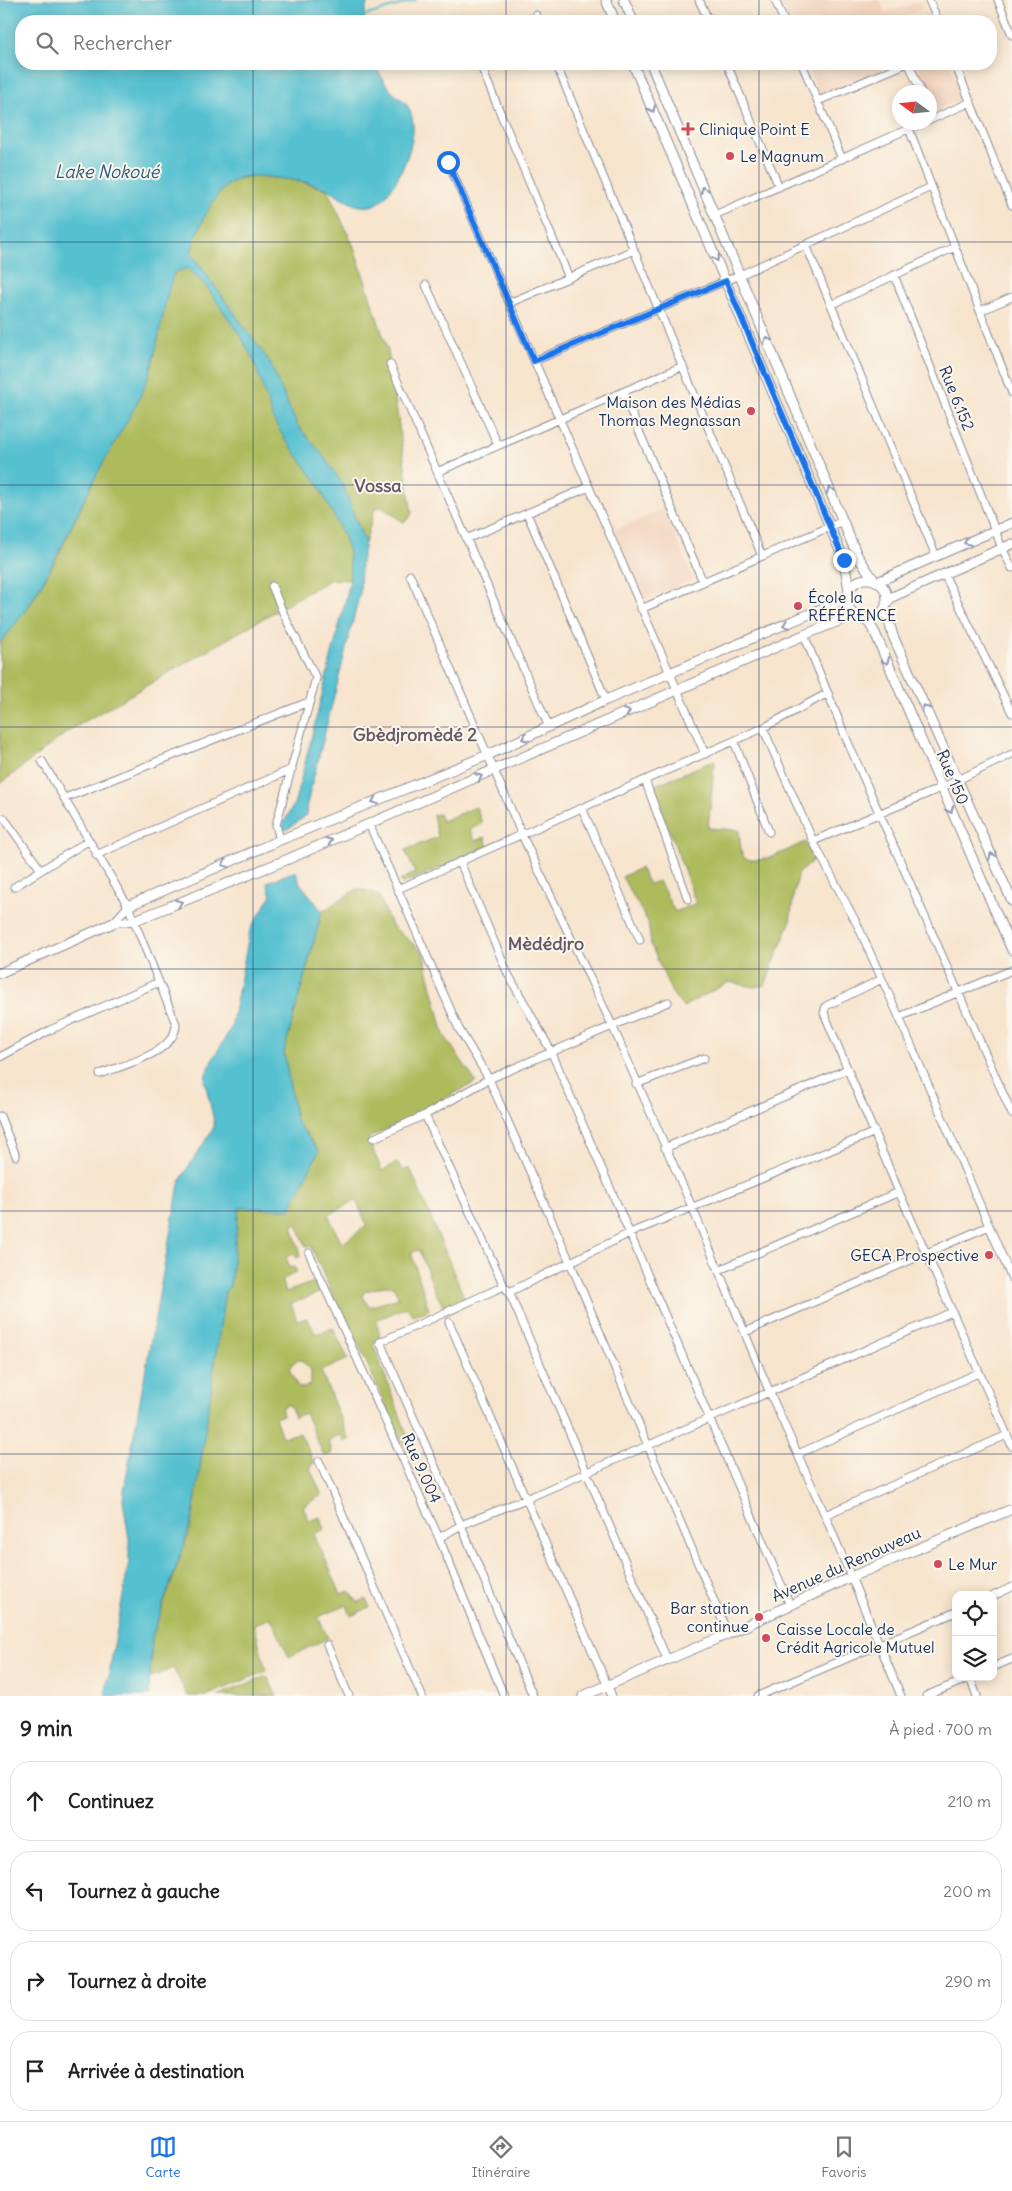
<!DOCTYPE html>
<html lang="fr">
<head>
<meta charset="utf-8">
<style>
	body { margin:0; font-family:Delius,sans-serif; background:#f2f2f2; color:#222 }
	.controls { position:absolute; right:15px; bottom:15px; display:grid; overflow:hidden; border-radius:10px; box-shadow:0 2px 12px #0003 }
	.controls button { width:45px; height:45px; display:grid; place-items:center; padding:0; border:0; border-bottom:1px solid #e0e0e0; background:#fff; color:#222; font:25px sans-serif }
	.compass { position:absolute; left:892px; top:85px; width:45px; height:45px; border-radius:50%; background:#fff; box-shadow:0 2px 12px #0003; rotate:285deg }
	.stop { position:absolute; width:15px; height:15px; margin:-11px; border:4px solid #1a73e8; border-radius:50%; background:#fff }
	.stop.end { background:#1a73e8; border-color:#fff; box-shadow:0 1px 5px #0008 }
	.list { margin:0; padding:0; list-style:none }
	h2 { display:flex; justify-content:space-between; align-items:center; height:65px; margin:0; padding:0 20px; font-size:21px }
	h2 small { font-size:16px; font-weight:400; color:#767676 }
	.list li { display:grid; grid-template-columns:32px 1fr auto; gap:15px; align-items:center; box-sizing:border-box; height:80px; margin:0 10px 10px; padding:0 10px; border:1px solid #e0e0e0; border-radius:20px }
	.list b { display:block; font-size:19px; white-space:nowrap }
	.list em { font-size:16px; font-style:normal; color:#767676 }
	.icon { flex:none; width:28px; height:28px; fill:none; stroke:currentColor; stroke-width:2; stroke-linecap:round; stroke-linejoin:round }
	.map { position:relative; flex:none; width:1012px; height:1696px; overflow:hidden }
	.search { position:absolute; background:#fff; box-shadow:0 2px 12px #0003; left:15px; right:15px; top:15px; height:55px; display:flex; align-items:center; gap:12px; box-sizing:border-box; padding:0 18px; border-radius:20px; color:#767676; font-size:19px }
	.sheet { height:425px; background:#fff }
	nav { display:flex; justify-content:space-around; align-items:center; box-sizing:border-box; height:70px; border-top:1px solid #e0e0e0; background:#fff; font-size:14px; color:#767676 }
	nav a { display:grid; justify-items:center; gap:2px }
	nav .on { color:#1a73e8 }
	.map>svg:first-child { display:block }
	.built { fill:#f3d4be }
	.green { fill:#aebb5d; stroke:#64755e; fill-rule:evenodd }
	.water { fill:#55c0d0; stroke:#387897 }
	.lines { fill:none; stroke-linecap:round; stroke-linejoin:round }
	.stream { stroke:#55c0d0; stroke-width:2 }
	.minor-casing { stroke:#898a96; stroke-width:9 }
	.tertiary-casing { stroke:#898a96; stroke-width:11 }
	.secondary-casing { stroke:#898a96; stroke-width:11 }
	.minor { stroke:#fff; stroke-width:7 }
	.tertiary { stroke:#fff; stroke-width:9 }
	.secondary { stroke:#fff; stroke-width:9 }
	.oneway { stroke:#8d97ae }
	.route { stroke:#1a73e8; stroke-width:6 }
	.grid { fill:none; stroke:#1b2f5e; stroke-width:1; stroke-opacity:0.55 }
	.poi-dot { fill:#d1495b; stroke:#fbf7ec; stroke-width:2 }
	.labels { text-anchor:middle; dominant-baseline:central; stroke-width:4; stroke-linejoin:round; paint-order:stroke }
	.poi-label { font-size:16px; fill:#1b2f5e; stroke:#fbf7ec; text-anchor:start }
	.street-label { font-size:16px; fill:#1b2f5e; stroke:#fbf7ec }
	.water-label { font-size:18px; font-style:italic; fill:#2c5a80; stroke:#fbf7ec }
	.neighbourhood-label { font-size:18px; font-weight:bold; fill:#655968; stroke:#fbf7ec }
</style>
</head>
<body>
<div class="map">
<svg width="1012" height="1696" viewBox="0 0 1012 1696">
	<rect width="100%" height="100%" fill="#fbf7ec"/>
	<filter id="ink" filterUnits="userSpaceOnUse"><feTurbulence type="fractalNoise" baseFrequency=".02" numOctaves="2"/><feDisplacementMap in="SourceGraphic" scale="10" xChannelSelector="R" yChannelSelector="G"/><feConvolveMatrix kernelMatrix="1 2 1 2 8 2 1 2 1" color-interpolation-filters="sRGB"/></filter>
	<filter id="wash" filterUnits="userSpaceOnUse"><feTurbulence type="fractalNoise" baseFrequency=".0096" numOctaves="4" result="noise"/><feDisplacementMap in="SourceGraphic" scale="20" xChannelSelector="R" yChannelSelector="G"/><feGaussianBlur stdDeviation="1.12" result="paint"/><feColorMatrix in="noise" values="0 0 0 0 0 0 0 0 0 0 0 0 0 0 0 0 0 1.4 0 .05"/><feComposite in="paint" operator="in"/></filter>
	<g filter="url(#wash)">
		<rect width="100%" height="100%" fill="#f7e4cd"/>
		<path class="built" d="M778,0H880L885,12L922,1L921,9L894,21H787Z
			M806,64H896L821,98Z
			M927,64H949L963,99L934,111L930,101V92H926L916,68Z
			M664,509L693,580L643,600L614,530Z"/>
		<path class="green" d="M257,176L293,180L327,189L354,247L388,351L412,514L407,520L403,522L382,507L375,508L365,543L342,483L321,453L297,425L269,361L191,253C197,229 213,189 238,179C243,177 251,177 257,176Z
			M187,267L206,286L242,338L253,359L285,439L317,482L344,537L349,553L350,580L331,579L70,730L0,784V643L30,605L58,556L96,475L145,384L152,365L168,288L174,273Z
			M715,760L708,828L739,830L741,851L744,858C762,866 788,849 805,842L813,860L799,873L794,892L790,922L765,985L755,987L729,982L683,1007L672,993L651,945L648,922L622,877L640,868L649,884L659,881L675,912L696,903L653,786Z
			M476,807L482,823L470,830L475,841L485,837L488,847L402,884L401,880L415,873L405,850L438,837L433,815L439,814L442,821Z
			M357,889L372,892L379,896L391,925L423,952L444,1035L476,1082L430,1106L423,1112L368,1138L382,1171L397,1162L403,1171L410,1168L467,1304L447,1314L435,1291L419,1250L411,1252L429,1310L413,1316L407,1307L376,1320L381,1340L373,1344L410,1442L403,1444L357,1341L351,1337L311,1246H306L297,1224L292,1226L301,1255L297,1258L293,1254L286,1257L290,1268L294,1267L297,1272L282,1280L286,1292L317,1281L321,1292L291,1304L297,1320L307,1318L316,1334L333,1328L348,1359L321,1371L349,1440L344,1442L340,1435L329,1440L332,1454L324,1456L305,1413L295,1417L289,1404L281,1408L283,1415L275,1418L282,1437L300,1433L314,1462L310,1469L322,1495L303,1506L309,1521L320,1517L325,1529L314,1534L341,1594L349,1591L358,1602L366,1599L370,1607L351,1616L347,1605L318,1617L328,1638L289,1657L271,1618L254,1624L266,1671L206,1696H188L173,1668L150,1678L152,1637L190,1530L225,1291L230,1287L239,1208L319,1151L296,1121L284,1052L322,911ZM356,1200L367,1225L342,1244L328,1215ZM387,1285L394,1287L399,1298L369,1307L363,1296L364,1292ZM297,1360H301L311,1370V1384L304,1388L298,1387L289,1369L292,1364Z
			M267,1676L277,1696H217Z"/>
		<path class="water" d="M0,0H368L364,16L366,21H21V64H375C379,74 386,85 393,93C399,98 406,101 409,109C417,125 412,144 406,160C401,174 386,204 370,206C351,209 340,194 325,188C310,182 293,180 277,178C265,177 250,174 239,178C214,187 197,230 191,253L269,361L297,425L321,453L342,483L365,543L361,562L360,593L306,808L307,815L286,830L283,829L282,826L294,804L301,779L347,594L350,580L349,553L344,537L317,482L285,439L274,421L253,359L242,338L206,286L187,268L174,273C161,309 160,348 146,383C133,415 112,445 96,476C66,534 44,593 0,643Z
			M296,871L300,883L322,911L284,1052L296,1121L319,1151L290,1209L239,1208L230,1287L225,1291L193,1517L152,1637L149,1696H105L129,1562V1539L123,1501L124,1490L179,1184L185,1172L213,1129L214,1121L205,1082L206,1074L210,1064L231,1028L250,930L271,896L267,882Z"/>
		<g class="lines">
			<path class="stream" d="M364,16L416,0"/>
		</g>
	</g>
	<g filter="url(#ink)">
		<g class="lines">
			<defs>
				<path id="minor" d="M699,0L709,21
					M775,0L784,21
					M929,0L938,21
					M998,0L1012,35
					M536,15L538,21
					M463,19L464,21
					M480,64L569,278
					M556,64L762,556
					M727,64L779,187
					M802,64L842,159
					M909,64L921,92
					M955,64L1012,205
					M818,101L905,64
					M930,120L971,102
					M909,129L1012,393
					M448,162L705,754
					M715,215L924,122
					M806,245L936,556
					M894,275L1002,548L1012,568
					M426,285L498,445
					M509,303L634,250
					M831,305L955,247
					M980,311L1012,297
					M534,361L740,275L931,187
					M390,364L549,727
					M623,393L703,582
					M437,472L683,366
					M527,513L606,700
					M466,539L589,487
					M410,575L522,835L612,1025L692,1207L770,1393L825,1515L901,1696
					M945,576L1012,713
					M272,586L284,615L316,678L276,825L280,840
					M641,609L843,521
					M804,635L846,738L1012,1114
					M763,728L813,841L858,926L899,1017L1012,1279
					M734,741L769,832
					M42,761L128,906L176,1024C176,1053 123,1065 100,1074
					M645,780L688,899
					M65,798L311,701
					M582,808L640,940
					M4,818L41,870
					M369,824L459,1029L489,1079L570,1262L728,1634
					M813,841L941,788L1012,754
					M96,855L292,769
					M460,862L508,974L551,1051L790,1605
					M14,887L88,841
					M398,889L763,728L828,693
					M113,923L128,906
					M113,923L133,921
					M882,979L826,1006L824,1013L899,1192L1012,1446
					M899,1017L1012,970
					M0,1057L50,1030L159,982
					M636,1084L704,1058
					M425,1115L504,1286
					M0,1116L16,1156
					M374,1138L425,1115L489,1079L668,1002
					M665,1148L848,1069
					M309,1253L439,1538L504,1696
					M719,1270L899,1192
					M509,1292L667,1659
					M449,1322L612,1696
					M745,1332L989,1226
					M798,1454L978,1373
					M319,1461L422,1696
					M825,1515L1007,1435
					M439,1538L461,1525L526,1499L952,1312
					M993,1596L1012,1587
					M327,1645L349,1696
					M993,1667L1012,1659
					M970,1678L977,1696
					M533,1696L461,1525L380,1342L504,1286L509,1292L630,1233L875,1132
					M758,1696L956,1612
					M926,1696L971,1677"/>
				<path id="tertiary" d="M128,906L280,840L488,755L606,700L847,598
					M133,921L286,860L804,635L844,619L856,617
					M0,973L113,923"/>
				<path id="secondary" d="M606,0L615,21
					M624,0L633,21
					M633,64L844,560L849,590
					M651,64L857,555L874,580
					M847 599a20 20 0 1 1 40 0a20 20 0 1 1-40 0Z
					M877,582L1012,523
					M886,603L892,597L1012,544
					M885,608L893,636L1012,901
					M863,619L869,623L875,633L1012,950
					M583,1696L728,1634L851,1577L1012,1509"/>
			</defs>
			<use href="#minor" class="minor-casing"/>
			<use href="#tertiary" class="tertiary-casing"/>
			<use href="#secondary" class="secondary-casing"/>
			<use href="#minor" class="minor"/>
			<use href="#tertiary" class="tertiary"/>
			<use href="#secondary" class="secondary"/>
		</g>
		<defs><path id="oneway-chevron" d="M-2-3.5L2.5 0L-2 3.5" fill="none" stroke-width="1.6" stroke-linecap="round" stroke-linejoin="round" transform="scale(1.25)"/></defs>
		<g class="oneway">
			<use href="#oneway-chevron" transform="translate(652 109) rotate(67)"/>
			<use href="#oneway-chevron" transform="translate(704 190) rotate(-113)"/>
			<use href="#oneway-chevron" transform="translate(716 258) rotate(67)"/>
			<use href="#oneway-chevron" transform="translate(767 340) rotate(-113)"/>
			<use href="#oneway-chevron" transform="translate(830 490) rotate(-113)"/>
			<use href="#oneway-chevron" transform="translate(967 542) rotate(156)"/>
			<use href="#oneway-chevron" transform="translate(786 625) rotate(157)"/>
			<use href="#oneway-chevron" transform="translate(886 661) rotate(67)"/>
			<use href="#oneway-chevron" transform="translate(925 708) rotate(-114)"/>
			<use href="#oneway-chevron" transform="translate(627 712) rotate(-24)"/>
			<use href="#oneway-chevron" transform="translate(525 738) rotate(155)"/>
			<use href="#oneway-chevron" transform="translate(479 777) rotate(-23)"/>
			<use href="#oneway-chevron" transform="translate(375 801) rotate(158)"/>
			<use href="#oneway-chevron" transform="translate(950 810) rotate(66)"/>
			<use href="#oneway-chevron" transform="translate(329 841) rotate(-23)"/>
			<use href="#oneway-chevron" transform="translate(992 856) rotate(-115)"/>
			<use href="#oneway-chevron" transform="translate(225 864) rotate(157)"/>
			<use href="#oneway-chevron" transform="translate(179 903) rotate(-22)"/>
		</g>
	</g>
	<g class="lines" filter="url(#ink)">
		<path class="route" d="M448,162L534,361L726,281L844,560"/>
	</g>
	<path class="grid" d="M253,0V21M506,0V21M759,0V21M253,64V1696M506,64V1696M759,64V1696M0,242H1012M0,485H1012M0,727H1012M0,969H1012M0,1211H1012M0,1454H1012"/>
	<g class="poi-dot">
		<path d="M685.5 121.5h5v5h5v5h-5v5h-5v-5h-5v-5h5z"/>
		<circle cx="730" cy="156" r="5"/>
		<circle cx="751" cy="411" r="5"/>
		<circle cx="798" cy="606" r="5"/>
		<circle cx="989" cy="1255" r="5"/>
		<circle cx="938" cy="1564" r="5"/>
		<circle cx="759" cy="1617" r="5"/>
		<circle cx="766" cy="1638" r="5"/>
	</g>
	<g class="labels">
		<g class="poi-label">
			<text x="699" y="129">Clinique Point E</text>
			<text x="740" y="156">Le Magnum</text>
			<text x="741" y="402" text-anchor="end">Maison des Médias<tspan x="741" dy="18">Thomas Megnassan</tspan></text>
			<text x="808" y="597">École la<tspan x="808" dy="18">RÉFÉRENCE</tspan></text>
			<text x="979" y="1255" text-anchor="end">GECA Prospective</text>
			<text x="948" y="1564">Le Mur</text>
			<text x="749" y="1608" text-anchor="end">Bar station<tspan x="749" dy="18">continue</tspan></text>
			<text x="776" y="1629">Caisse Locale de<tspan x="776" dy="18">Crédit Agricole Mutuel</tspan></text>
		</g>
		<g class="street-label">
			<text transform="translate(957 398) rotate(68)">Rue 6.152</text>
			<text transform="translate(953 777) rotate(67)">Rue 150</text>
			<text transform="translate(422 1468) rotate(66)">Rue 9.004</text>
			<text transform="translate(846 1564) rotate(-24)">Avenue du Renouveau</text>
		</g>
		<g class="water-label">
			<text x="107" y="171">Lake Nokoué</text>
		</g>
		<g class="neighbourhood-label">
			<text x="378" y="485">Vossa</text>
			<text x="415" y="734">Gbèdjromèdé 2</text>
			<text x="546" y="943">Mèdédjro</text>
		</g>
	</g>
</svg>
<div class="controls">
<button><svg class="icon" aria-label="locate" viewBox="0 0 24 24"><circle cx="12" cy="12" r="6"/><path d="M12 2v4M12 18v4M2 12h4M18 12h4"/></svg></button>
<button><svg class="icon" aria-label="layers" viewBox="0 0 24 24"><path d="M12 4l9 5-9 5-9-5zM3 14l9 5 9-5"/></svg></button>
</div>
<svg class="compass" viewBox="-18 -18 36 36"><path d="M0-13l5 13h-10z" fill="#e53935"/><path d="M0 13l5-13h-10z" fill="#767676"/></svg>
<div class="stop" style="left:448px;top:162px"></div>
<div class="stop end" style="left:844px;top:560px"></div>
<div class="search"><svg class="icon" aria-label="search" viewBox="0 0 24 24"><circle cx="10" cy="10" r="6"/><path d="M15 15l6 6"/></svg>Rechercher</div>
</div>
<section class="sheet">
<h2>9 min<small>À pied · 700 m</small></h2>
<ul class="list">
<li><svg class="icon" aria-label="ahead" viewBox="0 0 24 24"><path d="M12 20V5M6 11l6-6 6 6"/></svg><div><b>Continuez</b></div><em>210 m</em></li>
<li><svg class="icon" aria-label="left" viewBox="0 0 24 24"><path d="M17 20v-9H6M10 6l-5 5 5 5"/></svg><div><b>Tournez à gauche</b></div><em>200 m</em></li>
<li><svg class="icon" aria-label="right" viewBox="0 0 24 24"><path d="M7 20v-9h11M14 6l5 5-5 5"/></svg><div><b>Tournez à droite</b></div><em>290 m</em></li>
<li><svg class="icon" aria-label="arrive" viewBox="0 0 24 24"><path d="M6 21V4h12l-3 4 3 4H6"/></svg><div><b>Arrivée à destination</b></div></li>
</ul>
</section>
<nav>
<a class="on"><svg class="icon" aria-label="map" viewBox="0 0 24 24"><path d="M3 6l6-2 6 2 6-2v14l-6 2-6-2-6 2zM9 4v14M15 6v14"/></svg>Carte</a>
<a><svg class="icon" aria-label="directions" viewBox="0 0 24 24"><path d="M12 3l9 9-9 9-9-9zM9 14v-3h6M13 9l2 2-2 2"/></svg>Itinéraire</a>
<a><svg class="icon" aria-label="saved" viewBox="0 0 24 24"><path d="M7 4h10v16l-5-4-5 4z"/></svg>Favoris</a>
</nav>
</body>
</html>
